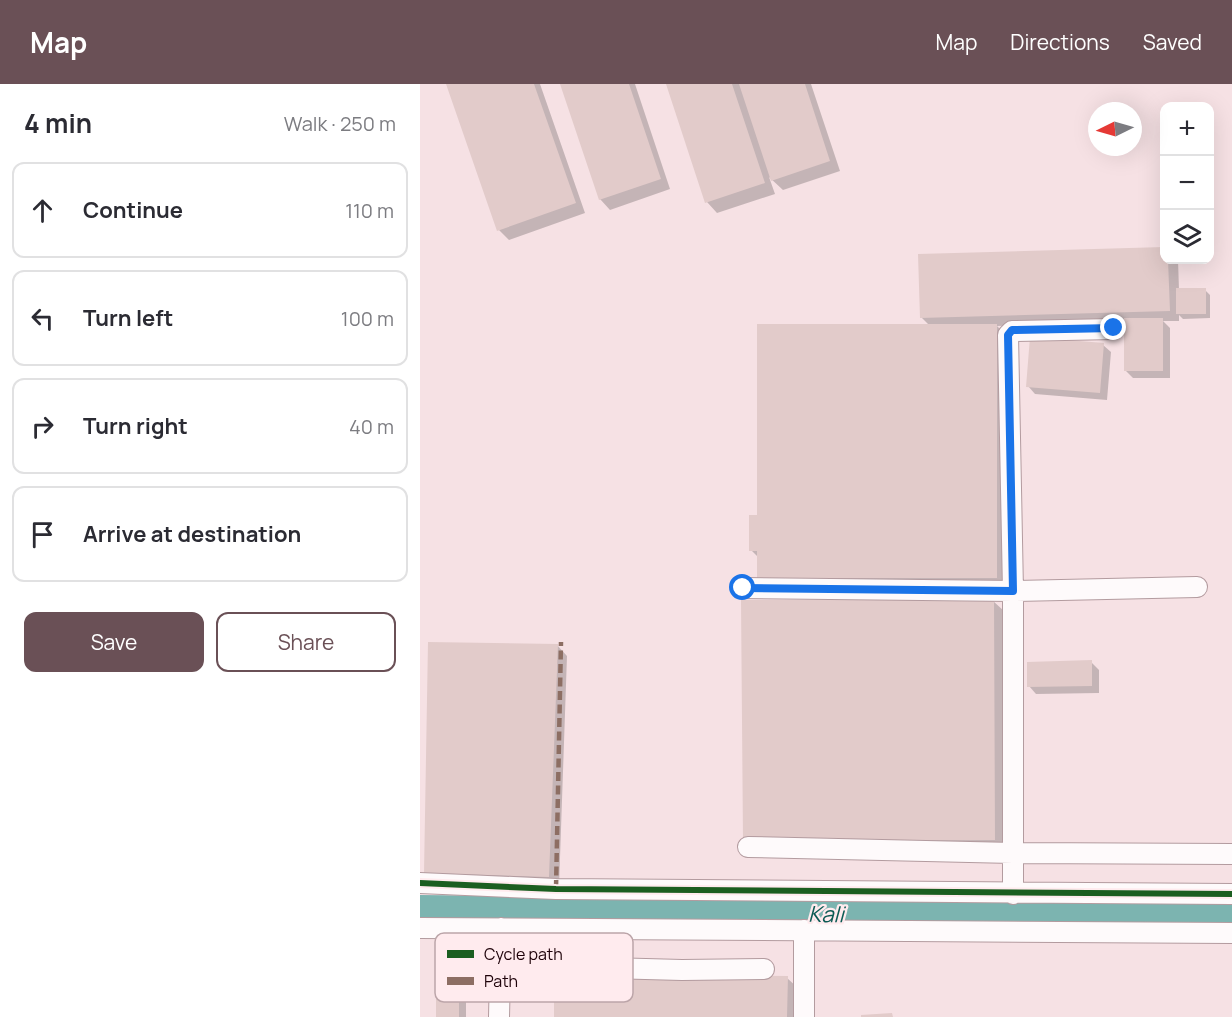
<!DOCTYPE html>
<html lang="en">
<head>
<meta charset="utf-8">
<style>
	body { margin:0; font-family:Manrope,sans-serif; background:#f7f7f7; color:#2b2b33 }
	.controls { position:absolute; right:18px; top:18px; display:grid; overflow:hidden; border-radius:12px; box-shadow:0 6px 24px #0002 }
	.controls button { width:54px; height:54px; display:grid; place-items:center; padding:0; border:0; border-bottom:2px solid #e1e1e2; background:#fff; color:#2b2b33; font:30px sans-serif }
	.compass { position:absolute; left:668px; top:18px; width:54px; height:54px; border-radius:50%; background:#fff; box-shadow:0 6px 24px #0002; rotate:265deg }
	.stop { position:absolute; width:18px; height:18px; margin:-14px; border:4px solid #1a73e8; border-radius:50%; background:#fff }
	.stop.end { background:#1a73e8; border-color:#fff; box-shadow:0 2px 6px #0008 }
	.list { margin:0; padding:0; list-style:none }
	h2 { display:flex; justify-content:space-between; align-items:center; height:78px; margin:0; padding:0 24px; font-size:26px }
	h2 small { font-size:20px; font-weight:400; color:#7c7c81 }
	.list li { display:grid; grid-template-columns:39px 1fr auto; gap:18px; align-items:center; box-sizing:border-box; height:96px; margin:0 12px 12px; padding:0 12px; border:2px solid #e1e1e2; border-radius:12px }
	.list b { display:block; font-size:22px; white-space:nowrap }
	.list em { font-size:20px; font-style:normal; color:#7c7c81 }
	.actions { display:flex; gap:12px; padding:18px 24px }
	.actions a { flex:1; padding:14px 0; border:2px solid #6a5056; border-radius:12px; text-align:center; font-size:21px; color:#6a5056 }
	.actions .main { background:#6a5056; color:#fff }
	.icon { flex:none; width:33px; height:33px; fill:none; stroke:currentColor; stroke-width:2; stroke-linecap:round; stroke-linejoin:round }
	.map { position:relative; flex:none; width:812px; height:933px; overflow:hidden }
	header { display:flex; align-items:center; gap:36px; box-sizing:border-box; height:84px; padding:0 30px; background:#6a5056; color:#fff }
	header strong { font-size:28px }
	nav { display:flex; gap:33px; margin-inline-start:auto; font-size:21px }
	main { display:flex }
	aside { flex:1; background:#fff }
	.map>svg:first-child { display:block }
	.shadow { fill:#0003 }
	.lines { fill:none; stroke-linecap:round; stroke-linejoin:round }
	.river { stroke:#7cb4b0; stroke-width:30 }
	.building { fill:#e2cbca }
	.minor-casing { stroke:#b39b9f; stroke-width:22 }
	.minor { stroke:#fefafb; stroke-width:20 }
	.quiet { stroke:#8d6e63; stroke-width:4.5; stroke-dasharray:9 4.5; stroke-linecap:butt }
	.cycleway-casing { stroke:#ffebee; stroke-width:10 }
	.cycleway { stroke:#1b5e20; stroke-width:6 }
	.route { stroke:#1a73e8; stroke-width:8 }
	.labels { text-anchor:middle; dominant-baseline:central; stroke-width:4.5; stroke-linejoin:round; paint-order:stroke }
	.water-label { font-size:22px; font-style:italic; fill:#0d5b55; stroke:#ffebee }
	.key { fill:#ffebee; stroke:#bca5a9; stroke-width:1.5 }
	.key-label { font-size:16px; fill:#1e0209 }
</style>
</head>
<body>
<header>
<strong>Map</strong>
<nav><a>Map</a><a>Directions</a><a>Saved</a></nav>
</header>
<main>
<aside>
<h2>4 min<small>Walk · 250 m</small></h2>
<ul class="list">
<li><svg class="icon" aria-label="ahead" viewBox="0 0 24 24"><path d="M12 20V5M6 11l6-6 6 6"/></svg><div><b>Continue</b></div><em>110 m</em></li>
<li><svg class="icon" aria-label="left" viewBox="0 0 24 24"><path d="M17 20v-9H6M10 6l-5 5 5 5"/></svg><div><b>Turn left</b></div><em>100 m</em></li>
<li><svg class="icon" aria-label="right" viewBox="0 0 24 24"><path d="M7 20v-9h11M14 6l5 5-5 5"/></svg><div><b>Turn right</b></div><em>40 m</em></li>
<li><svg class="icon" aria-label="arrive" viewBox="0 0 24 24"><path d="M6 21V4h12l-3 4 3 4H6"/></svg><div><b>Arrive at destination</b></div></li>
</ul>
<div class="actions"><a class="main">Save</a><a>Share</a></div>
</aside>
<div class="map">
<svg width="812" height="933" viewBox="0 0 812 933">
	<rect width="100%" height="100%" fill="#f6e1e4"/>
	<path class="shadow" d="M28,0H120L165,129L89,156L79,146Z
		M141,0H215L250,105L190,126L180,115Z
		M248,0H391L420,87L363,106L349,93L355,110L297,129L287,118Z
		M744,164V176H758L759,206H785L790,211V234L763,235L759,231V237H743L750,244V294H713L705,286V238L577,242L587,252V504H349L339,493V474L331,466L339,432L509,241L501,233L500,171Z
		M683,261L691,268L687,316L615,310L608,302Z
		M573,517L584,527L585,766L334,767Z
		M137,561L147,572L139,803L16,799L6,789Z
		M671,578L679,586V609L616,610L609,602Z
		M38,860L46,868V933H18Z
		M367,894L378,904L377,933H135Z"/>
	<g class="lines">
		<path class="river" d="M0,826L812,834"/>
	</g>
	<path class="building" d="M26,0H114L156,119L77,147Z
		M140,0H209L241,95L179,116Z
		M246,0H312L345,99L285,119Z
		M319,0H385L410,77L351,97Z
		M744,163V176H748L750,227L500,234L498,170Z
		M756,204H786V230H756Z
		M704,234H743V287H704Z
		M337,240H577V494H337V467H329V431H337Z
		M610,253L684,259L680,309L606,303Z
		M574,515L575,756L323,757L321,516Z
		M8,558L138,560L129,793L4,789Z
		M672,576V602L607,603V578Z
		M16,859H39V933H16Z
		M134,889L368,892L367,933H134Z
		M472,929L473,933H441V931Z"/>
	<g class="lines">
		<defs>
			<path id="minor" d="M323,504L593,507L777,503
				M328,763L593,769L812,770
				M0,799L136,805L812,810
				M593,810V507L588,251L592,247L694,245
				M0,844L812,849
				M80,881L262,886L344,885
				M79,933L81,844
				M384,933V846"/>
		</defs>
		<use href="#minor" class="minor-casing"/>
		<use href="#minor" class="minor"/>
		<path class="quiet" d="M136,805L141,558"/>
		<defs>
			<path id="cycleway" d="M0,799L136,805L812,810"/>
		</defs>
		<use href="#cycleway" class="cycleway-casing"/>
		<use href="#cycleway" class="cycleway"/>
	</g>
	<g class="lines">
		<path class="route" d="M323,504L593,507L588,251L592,246L694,244"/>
	</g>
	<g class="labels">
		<g class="water-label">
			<text transform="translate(406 830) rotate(1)">Kali</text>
		</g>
	</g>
	<rect x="15" y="849" width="198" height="69" rx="9" class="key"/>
	<rect x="27" y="866" width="27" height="8" fill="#1b5e20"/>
	<rect x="27" y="893" width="27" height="8" fill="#8d6e63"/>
	<g class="key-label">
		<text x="64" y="876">Cycle path</text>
		<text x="64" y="903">Path</text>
	</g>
</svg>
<div class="controls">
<button>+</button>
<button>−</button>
<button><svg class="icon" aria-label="layers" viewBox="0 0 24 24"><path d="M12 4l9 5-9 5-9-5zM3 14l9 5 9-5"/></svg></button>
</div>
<svg class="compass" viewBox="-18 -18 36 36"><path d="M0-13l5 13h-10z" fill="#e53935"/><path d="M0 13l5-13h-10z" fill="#7c7c81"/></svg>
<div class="stop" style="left:323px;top:504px"></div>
<div class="stop end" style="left:694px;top:244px"></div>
</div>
</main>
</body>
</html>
